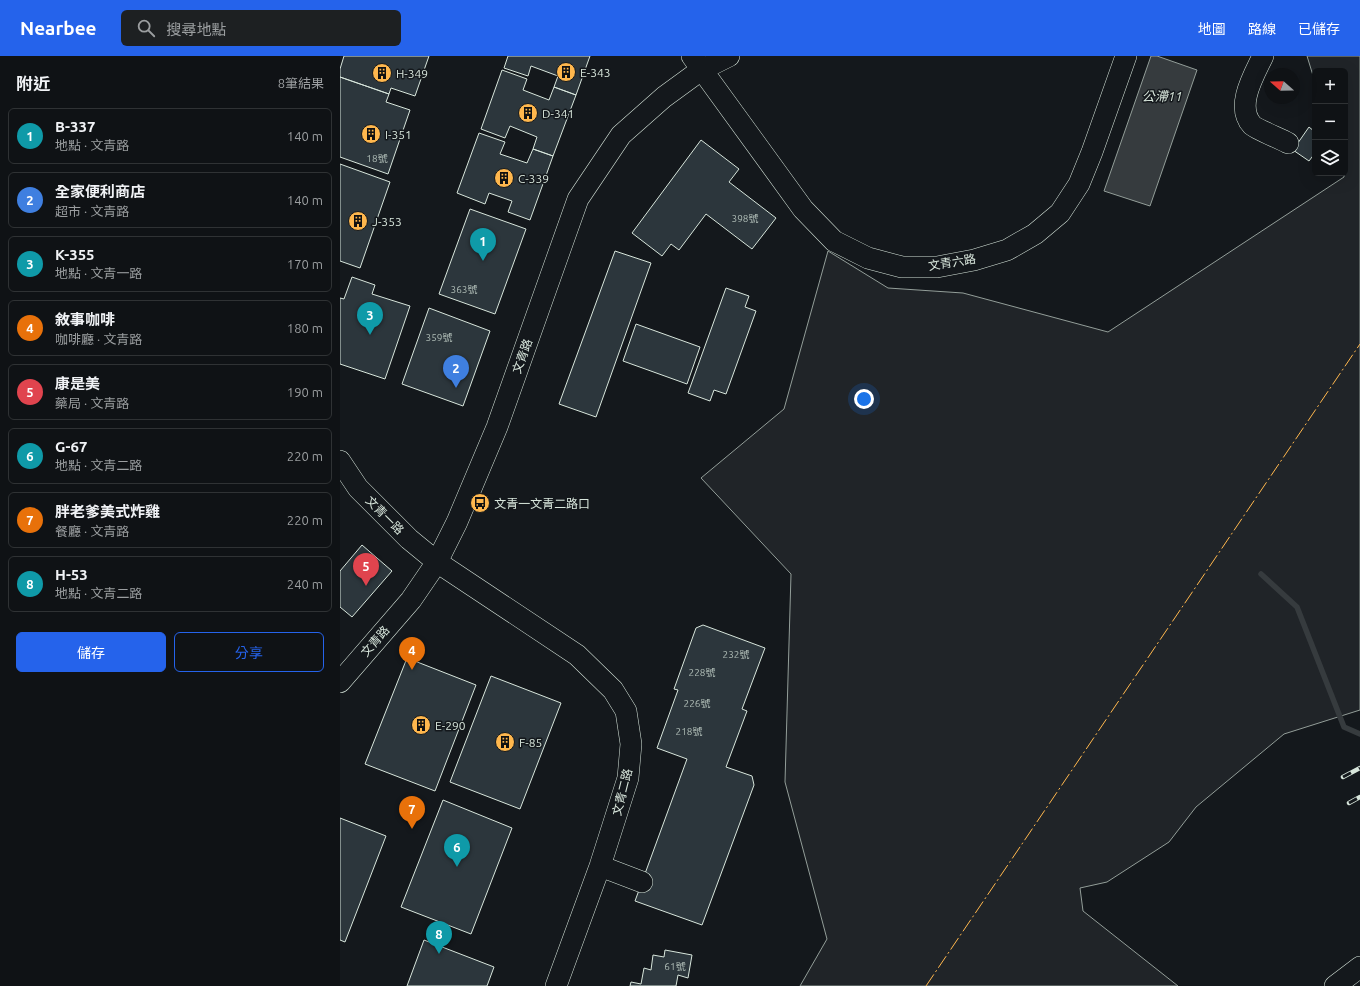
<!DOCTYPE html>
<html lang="zh-TW">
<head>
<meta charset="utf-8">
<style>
	body { margin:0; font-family:Ubuntu,"Noto Sans TC",sans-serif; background:#1d2022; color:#f1f3f6 }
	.controls { position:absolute; right:12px; top:12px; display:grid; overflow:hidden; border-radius:6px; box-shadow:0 4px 16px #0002 }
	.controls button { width:36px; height:36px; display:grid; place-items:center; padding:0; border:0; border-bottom:1px solid #2f3234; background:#0f1215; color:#f1f3f6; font:20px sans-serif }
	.compass { position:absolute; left:924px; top:12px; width:36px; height:36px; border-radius:50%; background:#0f1215; box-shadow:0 4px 16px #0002; rotate:290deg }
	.you { position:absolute; left:524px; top:343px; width:14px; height:14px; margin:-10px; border:3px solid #fff; border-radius:50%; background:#1a73e8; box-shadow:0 0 0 6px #1a73e833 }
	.badge { display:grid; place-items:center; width:26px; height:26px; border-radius:50%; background:#2563eb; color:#fff; font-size:13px; font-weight:700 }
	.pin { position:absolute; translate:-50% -33px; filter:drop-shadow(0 1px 2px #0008) }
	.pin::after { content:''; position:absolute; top:21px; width:14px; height:12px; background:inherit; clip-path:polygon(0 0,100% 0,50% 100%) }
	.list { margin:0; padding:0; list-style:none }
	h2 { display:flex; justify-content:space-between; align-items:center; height:52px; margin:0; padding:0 16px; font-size:17px }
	h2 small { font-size:13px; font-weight:400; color:#9b9ea0 }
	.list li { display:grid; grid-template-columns:26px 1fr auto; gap:12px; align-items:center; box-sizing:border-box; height:56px; margin:0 8px 8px; padding:0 8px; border:1px solid #2f3234; border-radius:6px }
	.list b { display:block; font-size:15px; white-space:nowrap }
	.list p { margin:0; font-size:13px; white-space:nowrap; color:#9b9ea0 }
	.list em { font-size:13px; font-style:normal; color:#9b9ea0 }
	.actions { display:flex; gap:8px; padding:12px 16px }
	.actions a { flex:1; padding:9px 0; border:1px solid #2563eb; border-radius:6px; text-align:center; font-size:14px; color:#2563eb }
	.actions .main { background:#2563eb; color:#fff }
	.icon { flex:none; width:22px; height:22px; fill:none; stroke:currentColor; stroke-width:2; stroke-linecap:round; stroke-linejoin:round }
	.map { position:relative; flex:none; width:1020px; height:930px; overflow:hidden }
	header { display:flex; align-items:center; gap:24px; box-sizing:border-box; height:56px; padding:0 20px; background:#2563eb; color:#fff }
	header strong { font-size:19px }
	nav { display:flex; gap:22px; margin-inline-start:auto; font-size:14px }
	.search { width:280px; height:36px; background:#1d2022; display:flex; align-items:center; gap:10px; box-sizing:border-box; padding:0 14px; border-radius:6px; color:#9b9ea0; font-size:15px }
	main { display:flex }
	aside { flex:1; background:#0f1215 }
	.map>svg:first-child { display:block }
	.green { fill:#202428; stroke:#939e99 }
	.water { fill:#363b3e; stroke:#939e99 }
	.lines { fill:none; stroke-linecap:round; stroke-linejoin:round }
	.stream { stroke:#363b3e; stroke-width:5.5 }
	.building { fill:#2c363c; stroke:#d8e6dc }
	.minor-casing { stroke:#d8e6dc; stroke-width:22 }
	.minor { stroke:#14181c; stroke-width:21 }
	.rail-casing { stroke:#d8e6dc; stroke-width:4.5 }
	.rail { stroke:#14181c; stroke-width:3; stroke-dasharray:9; stroke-linecap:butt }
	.power { stroke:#ffb74d; stroke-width:1; stroke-dasharray:14 3 2 3; stroke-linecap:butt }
	.labels { text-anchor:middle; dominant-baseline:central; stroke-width:3; stroke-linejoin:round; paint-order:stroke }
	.number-label { font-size:10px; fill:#adbab4 }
	.poi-label { font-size:12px; fill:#d8e6dc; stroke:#14181c; text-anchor:start }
	.street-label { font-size:12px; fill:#d8e6dc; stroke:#14181c }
	.water-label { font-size:13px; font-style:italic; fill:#d8e6dc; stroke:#14181c }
</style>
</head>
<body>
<header>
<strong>Nearbee</strong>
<div class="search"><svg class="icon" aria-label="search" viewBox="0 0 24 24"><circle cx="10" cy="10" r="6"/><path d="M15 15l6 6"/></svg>搜尋地點</div>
<nav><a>地圖</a><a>路線</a><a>已儲存</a></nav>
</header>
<main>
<aside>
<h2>附近<small>8筆結果</small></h2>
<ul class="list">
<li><span class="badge" style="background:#0f9aa8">1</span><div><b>B-337</b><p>地點 · 文青路</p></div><em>140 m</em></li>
<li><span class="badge" style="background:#3f7fe0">2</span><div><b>全家便利商店</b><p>超市 · 文青路</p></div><em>140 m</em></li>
<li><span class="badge" style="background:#0f9aa8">3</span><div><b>K-355</b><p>地點 · 文青一路</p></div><em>170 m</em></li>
<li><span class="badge" style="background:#e8710a">4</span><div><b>敘事咖啡</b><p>咖啡廳 · 文青路</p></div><em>180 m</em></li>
<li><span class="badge" style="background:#e0444e">5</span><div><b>康是美</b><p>藥局 · 文青路</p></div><em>190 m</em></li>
<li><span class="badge" style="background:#0f9aa8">6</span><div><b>G-67</b><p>地點 · 文青二路</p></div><em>220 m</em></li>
<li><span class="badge" style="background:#e8710a">7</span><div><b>胖老爹美式炸雞</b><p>餐廳 · 文青路</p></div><em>220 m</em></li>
<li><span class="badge" style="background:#0f9aa8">8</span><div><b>H-53</b><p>地點 · 文青二路</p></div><em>240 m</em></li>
</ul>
<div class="actions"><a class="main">儲存</a><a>分享</a></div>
</aside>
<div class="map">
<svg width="1020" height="930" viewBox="0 0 1020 930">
	<rect width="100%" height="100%" fill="#14181c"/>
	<path class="green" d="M967,0H1020V654L944,678L856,751L829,786L767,826L740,832L743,855L838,930H460L487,883L445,726L451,518L361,422L444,353L488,195L548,232L623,237L768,276L1004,121L1005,15H975V26Z"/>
	<path class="water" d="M811,0H817L857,14L810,150L764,135Z"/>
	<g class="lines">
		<path class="stream" d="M921,518L957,551L1004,671L1020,678"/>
	</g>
	<path class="building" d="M4,0H89L75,40L51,32L49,38L0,21V13Z
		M168,0H250L236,39L214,31L218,20L191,10L188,20L164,12Z
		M162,14L187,23L183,34L209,44L214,31L236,39L213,100L193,93L197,81L170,70L165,82L141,73Z
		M0,21L49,38L46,46L70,54L48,118L0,101Z
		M969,71L975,76V97L969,105L953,94Z
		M139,77L165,86L160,98L187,107L193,93L213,100L190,164L168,156L172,145L149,137L145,148L117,137Z
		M361,84L399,113L389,126L436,162L412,193L366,158L339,194L331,188L322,200L292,177Z
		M0,108L50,126L20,212L0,205Z
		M130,153L186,173L155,258L99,238Z
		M275,195L311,207L256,361L219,348Z
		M12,221L35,229L32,238L70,250L45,323L0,308V242L4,243Z
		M386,232L409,240L405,251L416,255L386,338L374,334L370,345L348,337Z
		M89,252L150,275L123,350L62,328Z
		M296,268L360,291L347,328L283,305Z
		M22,489L52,515L12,561L0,551V515Z
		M363,569L425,592L402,653L407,655L386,711L412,720L414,729L362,869L295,845L347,703L317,692L338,634L334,633L356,572Z
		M67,602L136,629L95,735L25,708Z
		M151,620L221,647L180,753L110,726Z
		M103,744L172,772L131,878L61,851Z
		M0,762L46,780L5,886L0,884Z
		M84,884L154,911L147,930H67Z
		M325,894L352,899L348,922L338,919L336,930H290L291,926L301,928L304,912L311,914L313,899L324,901Z"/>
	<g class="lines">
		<defs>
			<path id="minor" d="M352,0L463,153L494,185L528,202L562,211H597L634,204L667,194L695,178L720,157L739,128L752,96L786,0
				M923,0C914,19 895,50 912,69C916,73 941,83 948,87
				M0,405L18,432L69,483L97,506L237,599L273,634L286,655L291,688L288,722L260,810L216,930
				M0,626L71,544L97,506L117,466L157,371L238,143L281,79L324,41L361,14L389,0
				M260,810L302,826
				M995,930L1020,911"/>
		</defs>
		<use href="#minor" class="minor-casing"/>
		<use href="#minor" class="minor"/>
		<defs>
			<path id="rail" d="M1003,721L1020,712
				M1009,747L1020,741"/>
		</defs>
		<use href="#rail" class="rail-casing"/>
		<use href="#rail" class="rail"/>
		<path class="power" d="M586,930L1020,288"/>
	</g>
	<defs>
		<symbol id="building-disc" viewBox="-11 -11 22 22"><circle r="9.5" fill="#ffb74d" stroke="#14181c"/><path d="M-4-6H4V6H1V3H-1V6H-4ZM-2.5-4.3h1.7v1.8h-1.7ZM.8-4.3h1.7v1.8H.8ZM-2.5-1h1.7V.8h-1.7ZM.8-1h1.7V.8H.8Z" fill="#111"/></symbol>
		<symbol id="bus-disc" viewBox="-11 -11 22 22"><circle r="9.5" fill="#ffb74d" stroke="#14181c"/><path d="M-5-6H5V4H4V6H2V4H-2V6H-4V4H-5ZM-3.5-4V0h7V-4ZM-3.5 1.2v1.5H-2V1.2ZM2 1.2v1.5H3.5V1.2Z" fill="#111"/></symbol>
	</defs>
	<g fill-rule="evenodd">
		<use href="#building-disc" x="215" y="5" width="22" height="22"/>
		<use href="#building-disc" x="31" y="6" width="22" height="22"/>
		<use href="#building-disc" x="177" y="46" width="22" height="22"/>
		<use href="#building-disc" x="20" y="67" width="22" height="22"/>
		<use href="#building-disc" x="153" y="111" width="22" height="22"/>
		<use href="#building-disc" x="7" y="154" width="22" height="22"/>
		<use href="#bus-disc" x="129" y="436" width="22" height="22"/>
		<use href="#building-disc" x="70" y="658" width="22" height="22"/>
		<use href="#building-disc" x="154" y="675" width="22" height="22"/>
	</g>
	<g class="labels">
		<g class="number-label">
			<text x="37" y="102">18號</text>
			<text x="405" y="162">398號</text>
			<text x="124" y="233">363號</text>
			<text x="99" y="281">359號</text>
			<text x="396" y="598">232號</text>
			<text x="362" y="616">228號</text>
			<text x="357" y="647">226號</text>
			<text x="349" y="675">218號</text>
			<text x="335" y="910">61號</text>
		</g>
		<g class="poi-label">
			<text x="240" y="16">E-343</text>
			<text x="56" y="17">H-349</text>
			<text x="202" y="57">D-341</text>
			<text x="45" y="78">I-351</text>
			<text x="178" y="122">C-339</text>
			<text x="32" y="165">J-353</text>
			<text x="154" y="447">文青一文青二路口</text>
			<text x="95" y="669">E-290</text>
			<text x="179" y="686">F-85</text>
		</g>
		<g class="street-label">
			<text transform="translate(612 206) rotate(-9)">文青六路</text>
			<text transform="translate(182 300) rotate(-70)">文青路</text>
			<text transform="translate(45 459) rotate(45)">文青一路</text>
			<text transform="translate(35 585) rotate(-49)">文青路</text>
			<text transform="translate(282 736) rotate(-76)">文青二路</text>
		</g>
		<g class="water-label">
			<text x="822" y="40">公滯11</text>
		</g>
	</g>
</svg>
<div class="controls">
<button>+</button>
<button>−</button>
<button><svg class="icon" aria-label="layers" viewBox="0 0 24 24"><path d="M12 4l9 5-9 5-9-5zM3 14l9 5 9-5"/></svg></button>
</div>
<svg class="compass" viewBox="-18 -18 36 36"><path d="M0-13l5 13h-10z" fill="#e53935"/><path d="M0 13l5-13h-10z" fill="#9b9ea0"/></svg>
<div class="you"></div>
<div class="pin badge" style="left:143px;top:205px;background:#0f9aa8">1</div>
<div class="pin badge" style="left:116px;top:332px;background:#3f7fe0">2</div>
<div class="pin badge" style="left:30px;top:279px;background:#0f9aa8">3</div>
<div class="pin badge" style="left:72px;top:614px;background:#e8710a">4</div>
<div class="pin badge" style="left:26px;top:530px;background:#e0444e">5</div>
<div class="pin badge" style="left:117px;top:811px;background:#0f9aa8">6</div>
<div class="pin badge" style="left:72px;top:773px;background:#e8710a">7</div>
<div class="pin badge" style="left:99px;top:898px;background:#0f9aa8">8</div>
</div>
</main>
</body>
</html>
